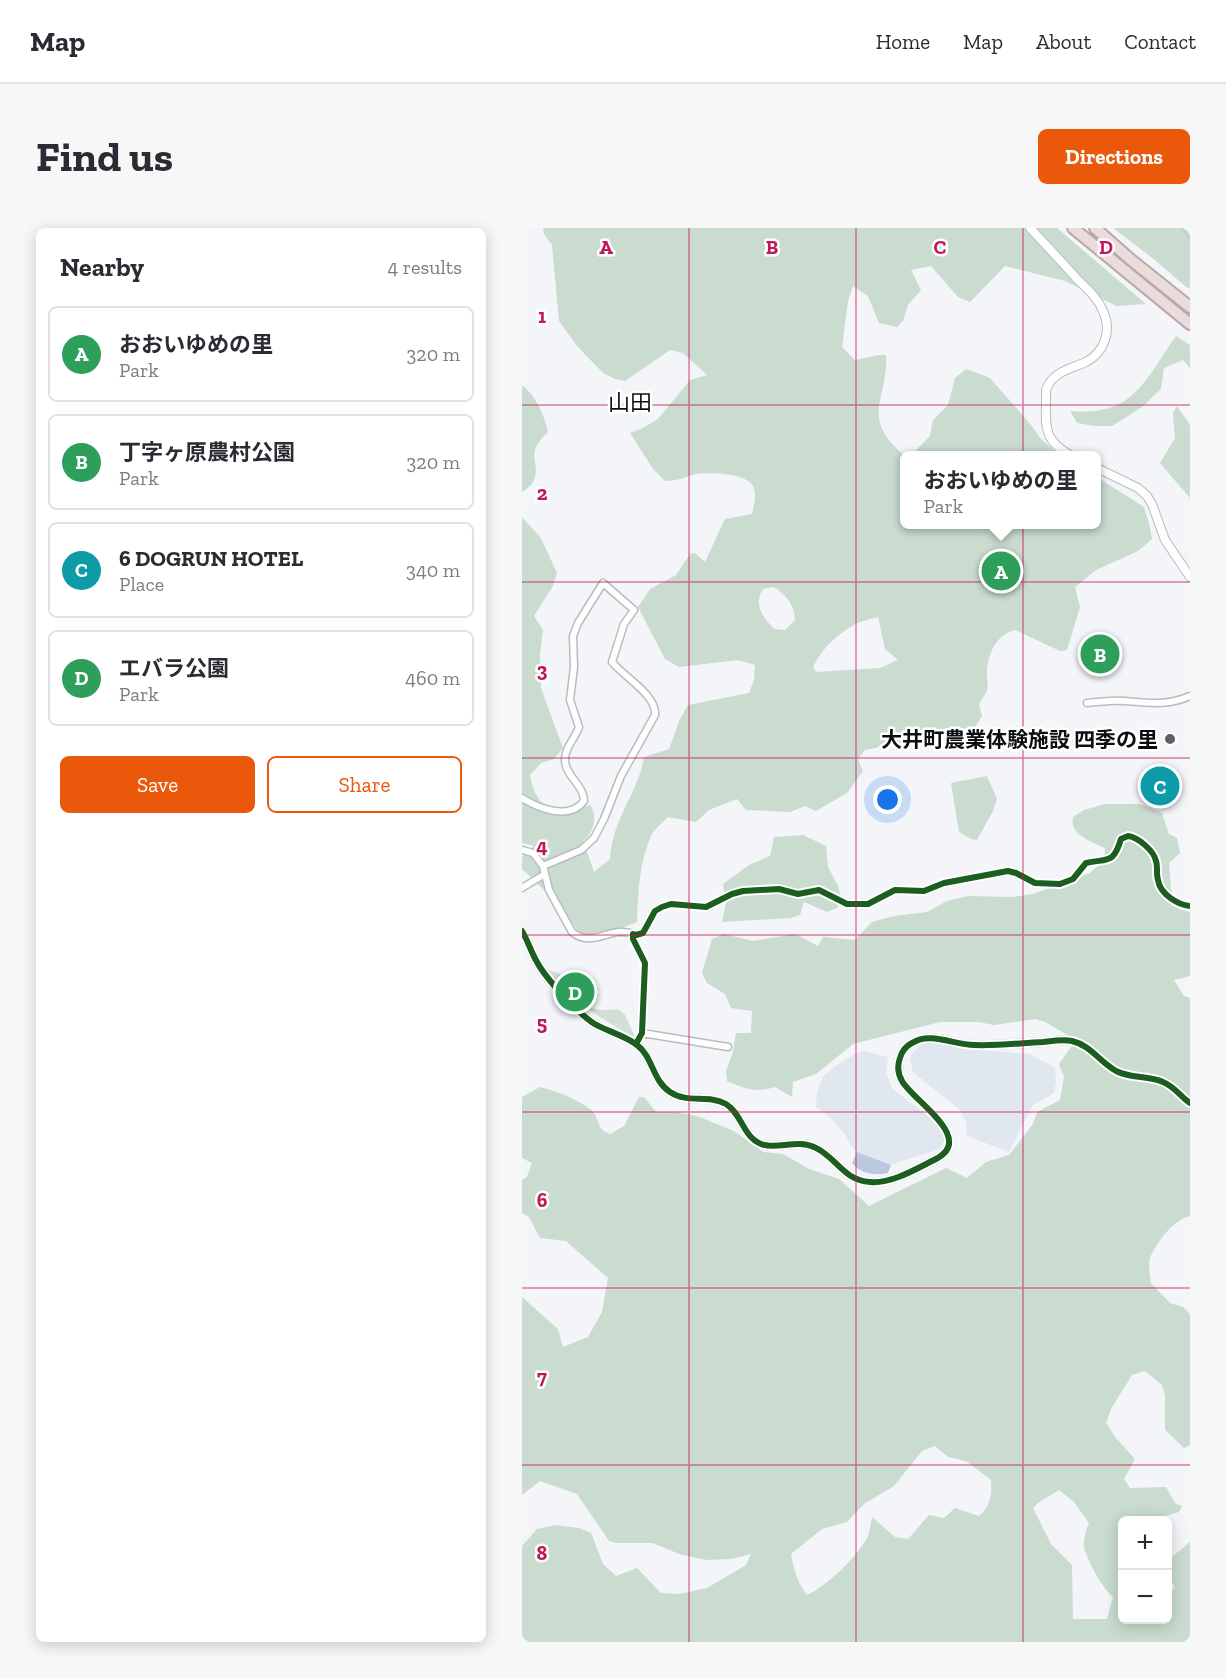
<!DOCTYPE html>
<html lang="en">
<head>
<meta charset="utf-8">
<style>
	body { margin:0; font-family:"Zilla Slab","Noto Sans JP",serif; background:#f7f7f7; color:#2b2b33 }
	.controls { position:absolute; right:18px; bottom:18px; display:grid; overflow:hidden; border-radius:9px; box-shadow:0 3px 15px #0003 }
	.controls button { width:54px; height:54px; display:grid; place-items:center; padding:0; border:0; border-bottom:2px solid #e1e1e2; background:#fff; color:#2b2b33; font:30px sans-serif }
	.you { position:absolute; left:366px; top:572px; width:21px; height:21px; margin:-15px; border:4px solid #fff; border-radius:50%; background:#1a73e8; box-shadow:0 0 0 9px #1a73e833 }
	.badge { display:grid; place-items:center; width:39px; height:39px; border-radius:50%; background:#ea580c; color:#fff; font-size:20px; font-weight:700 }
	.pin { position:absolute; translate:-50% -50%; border:3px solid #fff; box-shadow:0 2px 6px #0006 }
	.popup { position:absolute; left:378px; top:223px; width:201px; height:78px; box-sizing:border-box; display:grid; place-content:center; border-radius:9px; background:#fff; filter:drop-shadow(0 2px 4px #0005); font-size:20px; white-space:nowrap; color:#7c7c81 }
	.popup b { font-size:22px; color:#2b2b33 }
	.popup::after { content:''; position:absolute; left:50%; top:100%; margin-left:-12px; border:12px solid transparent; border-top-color:#fff }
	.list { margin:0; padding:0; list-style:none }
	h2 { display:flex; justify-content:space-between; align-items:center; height:78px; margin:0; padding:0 24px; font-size:26px }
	h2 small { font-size:20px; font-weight:400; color:#7c7c81 }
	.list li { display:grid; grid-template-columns:39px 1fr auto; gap:18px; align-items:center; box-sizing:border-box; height:96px; margin:0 12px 12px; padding:0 12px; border:2px solid #e1e1e2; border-radius:9px }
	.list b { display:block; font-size:22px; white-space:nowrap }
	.list p { margin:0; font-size:20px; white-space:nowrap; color:#7c7c81 }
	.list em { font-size:20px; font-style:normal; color:#7c7c81 }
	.actions { display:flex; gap:12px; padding:18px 24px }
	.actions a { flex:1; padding:14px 0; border:2px solid #ea580c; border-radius:9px; text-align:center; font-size:21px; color:#ea580c }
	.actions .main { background:#ea580c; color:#fff }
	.map { position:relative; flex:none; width:668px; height:1414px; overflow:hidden; border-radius:9px }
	header { display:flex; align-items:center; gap:36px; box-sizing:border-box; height:84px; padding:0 30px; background:#fff; border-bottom:2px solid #e1e1e2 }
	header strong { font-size:28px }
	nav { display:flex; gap:33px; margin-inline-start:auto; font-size:21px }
	.intro { display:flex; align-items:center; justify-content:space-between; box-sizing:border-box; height:144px; padding:0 36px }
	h1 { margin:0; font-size:42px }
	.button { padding:15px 27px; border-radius:9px; background:#ea580c; color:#fff; font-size:21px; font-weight:700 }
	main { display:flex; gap:36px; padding:0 36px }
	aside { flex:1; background:#fff; border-radius:9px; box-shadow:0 3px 15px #0003 }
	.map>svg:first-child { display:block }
	.built { fill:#e1e7ee }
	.green { fill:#d1dfd6 }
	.forest { fill:#c9dccf; fill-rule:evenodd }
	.water { fill:#bac9e0 }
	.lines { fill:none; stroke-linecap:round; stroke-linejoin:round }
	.stream { stroke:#bac9e0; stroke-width:1.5 }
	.minor-casing { stroke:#bbbcbe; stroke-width:9 }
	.tertiary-casing { stroke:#bbbcbe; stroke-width:10 }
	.motorway-casing { stroke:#b7a9a9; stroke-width:14 }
	.minor { stroke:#fdfefe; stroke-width:6 }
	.tertiary { stroke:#fdfefe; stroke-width:8 }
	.motorway { stroke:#eadcdb; stroke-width:10 }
	.cycleway-casing { stroke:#fff; stroke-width:10 }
	.cycleway { stroke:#1b5e20; stroke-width:6 }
	.grid { fill:none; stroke:#c2185b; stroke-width:1.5; stroke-opacity:0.55 }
	.poi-dot { fill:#5d5f61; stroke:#fff; stroke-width:2 }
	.labels { text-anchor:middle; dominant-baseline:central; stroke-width:5; stroke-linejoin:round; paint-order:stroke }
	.poi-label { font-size:21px; font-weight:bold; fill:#0c0e0f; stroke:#fff; text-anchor:end }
	.neighbourhood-label { font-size:22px; fill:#0c0e0f; stroke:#fff }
	.grid-label { font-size:20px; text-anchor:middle; font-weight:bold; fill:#c2185b; stroke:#fff; stroke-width:5; stroke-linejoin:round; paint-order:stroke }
</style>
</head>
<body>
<header>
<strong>Map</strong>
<nav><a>Home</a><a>Map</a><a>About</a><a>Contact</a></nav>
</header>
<div class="intro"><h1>Find us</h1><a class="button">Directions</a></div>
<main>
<aside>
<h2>Nearby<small>4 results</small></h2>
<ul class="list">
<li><span class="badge" style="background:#2e9e5b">A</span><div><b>おおいゆめの里</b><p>Park</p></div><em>320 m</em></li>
<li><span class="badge" style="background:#2e9e5b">B</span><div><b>丁字ヶ原農村公園</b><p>Park</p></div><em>320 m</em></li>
<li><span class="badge" style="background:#0f9aa8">C</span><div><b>6 DOGRUN HOTEL</b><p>Place</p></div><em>340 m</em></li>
<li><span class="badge" style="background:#2e9e5b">D</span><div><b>エバラ公園</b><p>Park</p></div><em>460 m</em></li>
</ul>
<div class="actions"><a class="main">Save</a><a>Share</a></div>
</aside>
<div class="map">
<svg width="668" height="1414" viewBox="0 0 668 1414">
	<rect width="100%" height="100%" fill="#f3f5f8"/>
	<path class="built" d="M407,813L429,814L454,822L508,826L533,840L534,854L532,865L511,877L487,924L445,908L444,894L438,882L391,844L388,832L390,825L399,817Z
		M341,823L366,829L364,845L370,860L421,900L423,911L418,921L368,937L335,924L329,918L324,908L310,891L294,879L295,865L301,849L313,838L333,826Z"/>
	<path class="green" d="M570,408L592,412L586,440L569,435L566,417Z
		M26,742L50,750C69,772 58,786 96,781L103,787L113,809C79,792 50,773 26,742Z"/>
	<path class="forest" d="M21,0H535L624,76L595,78L543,53L483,38L448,74L436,69L409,38L389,42L399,62L386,77L381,93L375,99L357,95L346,68L331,58L326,73L320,119L333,132L356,127H364C367,172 336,189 383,228V296H575V249L622,279L627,295L630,311L616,323L574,342L553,359L558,379L545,422L538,423L493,402C475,406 466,425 465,443C464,450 467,457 465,463C463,467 459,472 457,476L460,488L452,501L343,522L336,531L341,543L325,565L294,583L283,578L268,584L224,582L215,571L187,582L174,594L146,589C141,594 134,600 130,606C117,634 116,664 115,694L64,714C45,686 25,663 0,641V629L12,618L0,615V289L19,310L35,345L31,358L12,388L21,402L18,426L19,460L41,520L32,531L19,535L8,547C11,566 22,587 44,585C52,584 60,580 68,577C76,588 72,605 61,613L72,644L88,631C90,591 116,566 122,529L147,521L158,491L166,477L227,465L232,452L233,437L216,432L157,439L143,431L116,379L128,361L154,347L168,326L173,325L183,334L203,291L230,286C232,277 235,267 231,258C225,245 187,244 174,246C162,249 157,253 143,253L131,241L108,205L119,201L136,191L168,152L185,147L161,125L148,122L103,153L93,151L81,145L55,118L37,93L30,17L22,6ZM252,359C265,368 272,376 273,392L263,402L252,401C241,390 231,376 241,361ZM356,389L363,421L376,432L358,440L294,444L291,439C299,422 315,406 332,397C339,393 348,391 356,389Z
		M591,0H668V60L664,59L633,32Z
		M654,108L668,117V140L661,132L642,140L639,161L620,179L590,198H573L555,195L548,183C612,189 622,153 654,108Z
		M444,141L468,150L509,197L518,210L537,227H385L392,224L408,208L411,192L426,177L433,150Z
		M0,157C15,169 21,185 26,204C0,228 21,235 11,254C9,258 3,262 0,264Z
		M655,178L668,197V270L638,235L653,210L651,185Z
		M465,548L475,571L471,583L455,612L449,611L437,604L429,555Z
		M583,576H618L640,585L647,606L655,610L658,625L647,635L649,662L657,681L668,684V748L652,752L662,768L668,770V988C651,992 635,1014 628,1030C626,1037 628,1047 629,1055L648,1075L661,1079L668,1086V1217L662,1220L643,1202V1168L640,1157L623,1143L610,1147L589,1181L584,1195L594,1210L613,1231L602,1251L608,1260L644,1259L653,1275L660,1278L657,1284L630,1292H600V1337H595L600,1347V1392H646V1371L653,1358L646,1351V1332L668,1314V1414H0V1318L15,1301L33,1297L57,1300L69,1305L81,1336L94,1348L115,1340L139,1365L157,1366L185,1360L224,1337L229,1326L209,1331L185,1332L160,1327L130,1315H94L87,1313L55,1266L18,1253L0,1267V1069L36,1101L41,1119L66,1109L80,1084L86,1050L44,1013L18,1010L7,989L0,985V952L5,949L10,935L0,930V869L18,859C31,862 62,873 71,884C78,892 75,902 88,906L102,898L117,869H122L134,884H154L175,888L212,903L241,924L261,926L287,941L317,951L347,978L424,940L445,950L464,934L487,927L511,896L515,884L538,872L542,849L537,836L554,812L523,794L514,791L472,797L456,794H418L331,816L294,846L271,854L270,869L253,859C232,865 224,861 205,853L204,843L211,824L214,805H229L230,783L209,780L203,766L185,755L180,745L190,711L202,706L231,713L273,706L296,718L301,709L333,712L350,694L372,688L405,684L425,673L446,668L491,669L511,666L568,645L579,635L583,625V620C569,613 547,607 551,589L562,582ZM413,1218L426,1229L444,1233L469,1252C470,1266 469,1278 457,1288L433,1280L422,1290L407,1287L386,1311L373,1309L350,1289C349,1295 348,1302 346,1308C337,1327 304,1359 285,1367C275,1354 272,1342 269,1326L300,1301L325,1294L342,1276L372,1258L400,1223ZM537,1262L552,1274L567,1295C564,1302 561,1311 562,1319C565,1332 580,1360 591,1369L585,1391H551L550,1337L529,1316L511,1280C518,1272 528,1268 537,1262Z
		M281,607L304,618L306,639L316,658L320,673L315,680L305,684L282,674L278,687L269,690L200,694L204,675L201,656L227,637L248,628L252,609Z"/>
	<path class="water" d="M335,924L369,937L366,945C353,948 339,946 330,935Z"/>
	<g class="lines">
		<path class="stream" d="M660,0L668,11"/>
		<defs>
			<path id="minor" d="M565,475C578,474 591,472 603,473C627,475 645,478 668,468
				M0,570C16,580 47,593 62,573C62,555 38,546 44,525C47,515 54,508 57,499L48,472L52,439L51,408L56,395L81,355L112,382L102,396L90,434C102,449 135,467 133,487L99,548L82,591L72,610L59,622L21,638
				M0,622L11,625L21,638L27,662L50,704C70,721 90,697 111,706
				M0,660L23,646
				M120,805L206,819
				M114,816L120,805L123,735L111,711V706L114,707L121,705L133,683L140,679L149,676L184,679L210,666L221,663L257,661L276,666L297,662L325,676H346L373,662L402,663L422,655L486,643L494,645L513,655L538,656L551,651L564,635C586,630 591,637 599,611L606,608C616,609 632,623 634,633C636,639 634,646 636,652C638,666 656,677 668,678"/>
			<path id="tertiary" d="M508,0C524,17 540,34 555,51C565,61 576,70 581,83C590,102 583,124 564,134C548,141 530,144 524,162C525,194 517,211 550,228
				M575,240L616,260L625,268L630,276L643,312L668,349
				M0,703C6,713 9,724 15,734C24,751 55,784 71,795C84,803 102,807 115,817C131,829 130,852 148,864C166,876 186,866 204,876C220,886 221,909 239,916C254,922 275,911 292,919C314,928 320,952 348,954C369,956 394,941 412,932C456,911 391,873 380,853C376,846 375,838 378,830C380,823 384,818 390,815C408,803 432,817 452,817C475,818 498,815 521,814C530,813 541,811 550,813C568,817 578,834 594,843C609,851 626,847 641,854C653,859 658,868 668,875"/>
			<path id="motorway" d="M551,0L668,96
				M573,0L608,31L668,79"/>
		</defs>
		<use href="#minor" class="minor-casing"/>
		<use href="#tertiary" class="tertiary-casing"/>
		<use href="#motorway" class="motorway-casing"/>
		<use href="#minor" class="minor"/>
		<use href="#tertiary" class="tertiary"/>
		<use href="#motorway" class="motorway"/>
		<defs>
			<path id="cycleway" d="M0,703C6,713 9,724 15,734C24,751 55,784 71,795C84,803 102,807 115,817C131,829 130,852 148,864C166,876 186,866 204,876C220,886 221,909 239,916C254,922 275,911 292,919C314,928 320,952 348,954C369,956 394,941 412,932C456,911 391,873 380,853C376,846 375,838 378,830C380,823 384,818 390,815C408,803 432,817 452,817C475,818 498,815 521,814C530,813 541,811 550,813C568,817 578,834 594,843C609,851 626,847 641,854C653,859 658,868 668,875
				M114,816L120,805L123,735L111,711V706L114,707L121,705L133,683L140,679L149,676L184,679L210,666L221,663L257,661L276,666L297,662L325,676H346L373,662L402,663L422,655L486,643L494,645L513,655L538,656L551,651L564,635C586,630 591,637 599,611L606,608C616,609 632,623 634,633C636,639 634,646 636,652C638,666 656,677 668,678"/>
		</defs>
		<use href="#cycleway" class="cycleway-casing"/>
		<use href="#cycleway" class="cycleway"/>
	</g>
	<path class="grid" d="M167,0V1414M334,0V1414M501,0V1414M0,177H668M0,354H668M0,530H668M0,707H668M0,884H668M0,1060H668M0,1237H668"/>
	<circle class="poi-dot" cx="648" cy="511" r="6"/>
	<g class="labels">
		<g class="poi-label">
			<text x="636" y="511">大井町農業体験施設 四季の里</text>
		</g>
		<g class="neighbourhood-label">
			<text x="108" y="174">山田</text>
		</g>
	</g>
	<g class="grid-label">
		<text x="84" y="26">A</text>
		<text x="250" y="26">B</text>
		<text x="418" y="26">C</text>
		<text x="584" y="26">D</text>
		<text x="20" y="95">1</text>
		<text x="20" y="272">2</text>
		<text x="20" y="449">3</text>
		<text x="20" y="625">4</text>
		<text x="20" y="802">5</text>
		<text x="20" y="979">6</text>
		<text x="20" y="1156">7</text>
		<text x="20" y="1332">8</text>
	</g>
</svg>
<div class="controls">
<button>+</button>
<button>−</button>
</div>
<div class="you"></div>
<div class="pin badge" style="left:479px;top:343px;background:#2e9e5b">A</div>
<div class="popup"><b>おおいゆめの里</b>Park</div>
<div class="pin badge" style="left:578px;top:426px;background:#2e9e5b">B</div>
<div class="pin badge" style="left:638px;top:558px;background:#0f9aa8">C</div>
<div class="pin badge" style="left:53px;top:764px;background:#2e9e5b">D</div>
</div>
</main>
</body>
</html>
